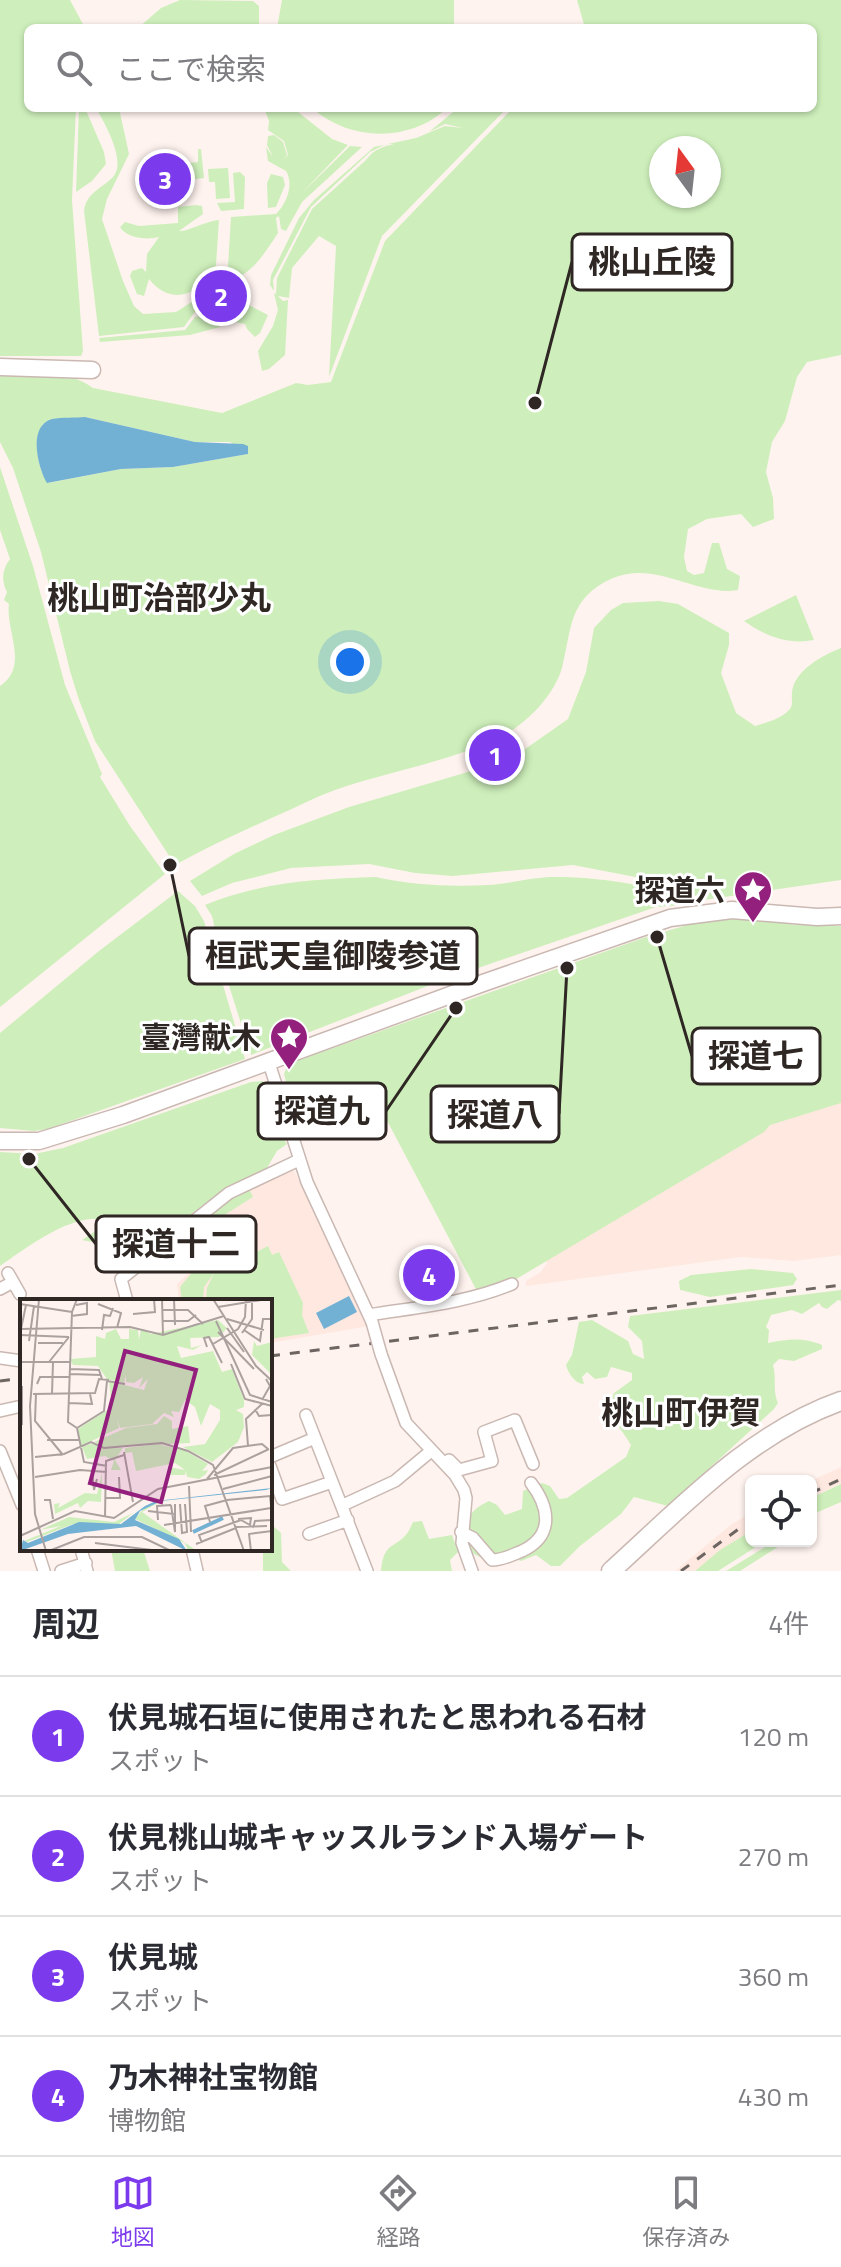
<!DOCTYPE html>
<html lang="ja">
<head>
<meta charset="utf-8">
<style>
	body { margin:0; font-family:"Titillium Web","Noto Sans JP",sans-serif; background:#f7f7f7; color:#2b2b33 }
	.controls { position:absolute; right:24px; bottom:24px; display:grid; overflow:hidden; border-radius:12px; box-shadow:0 2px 6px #0004 }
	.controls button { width:72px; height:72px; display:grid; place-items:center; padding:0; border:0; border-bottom:2px solid #e1e1e2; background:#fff; color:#2b2b33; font:40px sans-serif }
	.compass { position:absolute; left:649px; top:136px; width:72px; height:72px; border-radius:50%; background:#fff; box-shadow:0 2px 6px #0004; rotate:345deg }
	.you { position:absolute; left:350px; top:662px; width:28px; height:28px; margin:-20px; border:6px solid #fff; border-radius:50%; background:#1a73e8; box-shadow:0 0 0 12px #1a73e833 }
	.badge { display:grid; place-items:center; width:52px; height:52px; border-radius:50%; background:#7c3aed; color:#fff; font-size:26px; font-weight:700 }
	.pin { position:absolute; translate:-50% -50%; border:4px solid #fff; box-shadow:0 2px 8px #0006 }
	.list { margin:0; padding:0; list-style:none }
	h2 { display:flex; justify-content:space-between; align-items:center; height:104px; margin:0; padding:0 32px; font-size:34px }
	h2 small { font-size:26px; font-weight:400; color:#7c7c81 }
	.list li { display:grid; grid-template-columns:52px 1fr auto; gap:24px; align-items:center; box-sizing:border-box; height:120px; padding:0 32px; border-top:2px solid #e1e1e2 }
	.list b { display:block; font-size:30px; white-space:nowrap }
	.list p { margin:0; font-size:26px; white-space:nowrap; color:#7c7c81 }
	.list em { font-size:26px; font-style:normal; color:#7c7c81 }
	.icon { flex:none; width:44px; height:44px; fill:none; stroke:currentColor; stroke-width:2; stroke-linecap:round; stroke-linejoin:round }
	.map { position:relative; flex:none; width:841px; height:1571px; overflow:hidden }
	.search { position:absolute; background:#fff; box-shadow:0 2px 6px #0004; left:24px; right:24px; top:24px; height:88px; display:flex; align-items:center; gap:20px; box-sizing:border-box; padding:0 28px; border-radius:12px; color:#7c7c81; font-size:30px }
	.sheet { height:584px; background:#fff }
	nav { display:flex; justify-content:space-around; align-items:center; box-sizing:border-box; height:112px; border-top:2px solid #e1e1e2; background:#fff; font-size:22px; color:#7c7c81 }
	nav a { display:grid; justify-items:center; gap:4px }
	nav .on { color:#7c3aed }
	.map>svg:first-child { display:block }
	.built { fill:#fee8e0 }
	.green { fill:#ceefbb; fill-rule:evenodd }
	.water { fill:#73b1d4 }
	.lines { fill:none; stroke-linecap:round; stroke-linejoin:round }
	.street-casing { stroke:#cab8b2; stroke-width:14 }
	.secondary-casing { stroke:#cab8b2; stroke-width:19 }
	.primary-casing { stroke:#cab8b2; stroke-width:21 }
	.street { stroke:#fff; stroke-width:11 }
	.secondary { stroke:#fff; stroke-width:16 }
	.primary { stroke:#fff; stroke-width:18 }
	.rail { stroke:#6d6561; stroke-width:3; stroke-dasharray:10 10; stroke-linecap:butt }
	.street-bridge-casing { stroke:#cab8b2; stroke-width:14; stroke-linecap:butt }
	.street-bridge { stroke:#fff; stroke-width:11 }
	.labels { text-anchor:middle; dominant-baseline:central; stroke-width:6; stroke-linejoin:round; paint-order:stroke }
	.poi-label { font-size:30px; font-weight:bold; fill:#2e2724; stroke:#fff; text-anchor:end }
	.neighbourhood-label { font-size:32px; font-weight:bold; fill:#2e2724; stroke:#fff }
	.inset-river { fill:none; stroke:#73b1d4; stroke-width:4 }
	.inset-road { fill:none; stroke:#aba19e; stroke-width:2 }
	.view { fill:#94207e; fill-opacity:0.15; stroke:#94207e; stroke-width:4 }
	.inset-edge { fill:none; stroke:#2e2724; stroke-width:4 }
	.leader { fill:none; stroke:#2e2724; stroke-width:3 }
	.callout-dot { fill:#2e2724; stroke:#fff; stroke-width:3 }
	.callout { fill:#fff; stroke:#2e2724; stroke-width:3 }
	.callout-label { font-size:32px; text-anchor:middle; font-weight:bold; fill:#2e2724 }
</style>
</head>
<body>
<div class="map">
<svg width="841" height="1571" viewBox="0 0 841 1571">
	<rect width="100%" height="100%" fill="#fff3ef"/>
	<path class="built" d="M841,1102V1255L794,1261L741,1257L526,1286V1281L541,1272L547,1263L546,1258L768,1124L779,1118Z
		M292,1166L369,1326L270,1343V1301H179L177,1284L211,1253L187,1227L208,1211Z
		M841,1467V1483L811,1498V1481Z
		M751,1513V1532L698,1571H675L732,1524Z"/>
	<path class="green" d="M0,0H70L85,28H28V108H76L72,200L83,351L81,356H0Z
		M180,0L253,1L259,6V28H138L161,8Z
		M282,0H454V28H277Z
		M577,0H841V355L807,362L797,377L785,421L772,442L766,472L773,498L774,519L753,527L741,514L707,519L688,529L684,557L687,571L694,575L704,573L712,543H719L727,569L740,576L738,590C697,597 657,560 613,578C568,598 572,628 562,668C555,692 534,715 514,729C472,757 390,771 341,788C322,794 303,804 285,812C247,829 211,845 175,865L95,741L79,700L70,671L41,552L13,468L0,442V373C29,373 69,369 93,388L222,413L296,383L308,385L331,382L385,241L513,108H813V28H585ZM661,148H709V196H661ZM85,417L195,442H230L248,454L173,467L121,469L48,483C36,465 34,442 43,424Z
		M79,108H85L104,152L106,164L92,181L76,192Z
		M96,108H119L129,154L107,199L102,219L123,281L134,306L143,314L176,312L201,296L203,306L197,309L184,327L99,336L84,211C86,194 100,189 112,178C128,163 105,124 96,108Z
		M264,108H293L332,139L348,145L300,195L350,146L362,147L302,202L286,231L281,229L279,216L276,218L278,233C264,254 253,274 227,282L231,217L276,214C287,203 294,184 286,171L268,161L266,147L273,157L267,145L268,136L274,135L283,142L287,155L282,160L288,155L284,141L268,130L269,121Z
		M312,108H449C442,112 435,118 428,122C389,142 344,136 312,108Z
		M458,108H507L382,236L329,377L336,246L319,236L292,268L289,298L278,296L283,301L288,300L285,355L269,369L262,371L258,351L273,326L278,310L274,293L276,294L277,278L312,209L366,160C375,148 383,147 394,144H386L370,152L311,207L273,280L274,291L270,285L271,275L299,218L314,200L374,147L416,138L445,126L463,128L445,124L429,132Z
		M198,149H201L204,178L189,180V185L172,187L170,165L198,162Z
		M228,168L230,198L216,199L215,182H209L208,169Z
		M240,172L245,177L244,209L221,211L217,203L235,202L233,173Z
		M271,174L283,177L285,185L276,207L268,208L267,183Z
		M196,205L202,206L203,214L179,231C187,232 205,221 219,220L215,280L207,277C192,300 166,301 149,279L144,296L137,294L130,276L132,271L142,268L146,272L147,254L159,237C148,240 127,239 120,227L125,222L139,226L178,223V207Z
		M249,305L268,315L260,333L255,337L247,329L245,324L234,322L233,317L235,316L234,309Z
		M213,313L214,320L207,322L219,320L220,327L190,335L100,342L99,338L185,330L195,317Z
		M0,467L33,566L65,685L102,774L100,777L130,826L165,874L0,1007V686C30,666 5,630 9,604L4,600L7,592C1,581 2,569 10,559L0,530Z
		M796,595L814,640C788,645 765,636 744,621Z
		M659,601L678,604L729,633V645L721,673L736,713L755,726C765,723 781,719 789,710C794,704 791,700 792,693C793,671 823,655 841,648V880L704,900L672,884L573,865L453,876L415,873L369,864L291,868L232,883L202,896L190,881L234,854L274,835L349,807L478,769L518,754L568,719L586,672L594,628L611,610L623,603Z
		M376,877C413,885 449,887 488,885C508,884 529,878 549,877C586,876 651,883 683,900L681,905L656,907L443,980L251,1055L225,973L212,916L205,905C261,882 315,879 376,877Z
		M178,891L195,906L204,921L245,1059L48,1129L34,1131L0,1128V1033L99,951Z
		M725,919H762L794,925L841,926V1103L770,1125L764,1132L518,1278L479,1295L373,1094L360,1092L355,1097L336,1098L330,1094L322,1099L326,1124C319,1133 312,1140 300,1137L284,1074L288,1064L646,937L691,924Z
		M263,1081L279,1132L287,1144L277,1151L264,1173L225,1188L159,1239L152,1240L132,1229L92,1242L82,1240L106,1224L102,1219C69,1215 27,1247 0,1266V1152L34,1154L63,1148L251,1082Z
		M249,1189L253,1197L205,1227L204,1234L227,1259L229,1266L268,1246L272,1255L279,1252L303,1303L302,1315L309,1333L270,1339V1301H206L207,1288L214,1273L204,1287L203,1301H182L180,1287L209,1252L201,1238L193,1237L192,1226L212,1207Z
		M751,1269L793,1273L797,1279L793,1285L780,1287L710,1297L680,1290L679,1281L691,1275Z
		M841,1290V1301L838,1300L827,1309L822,1307L819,1303L802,1314L792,1310L771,1315L766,1327L769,1330L768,1343C788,1339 803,1337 822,1345V1349L794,1361L779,1359L773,1365C777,1379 772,1389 778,1403L774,1409L668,1506L634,1497L621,1514L580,1546L560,1566H551L536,1555L521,1561C498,1553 495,1569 468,1550C462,1526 466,1511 489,1501L497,1505L505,1515L522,1509L523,1491L542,1483L550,1486L559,1499L567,1498L626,1457L631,1445C623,1431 613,1422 608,1406L614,1393L632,1380V1373L611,1367L607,1377L595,1379L587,1372L582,1377L584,1384C575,1384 568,1373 566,1365L572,1355L579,1322L592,1320L628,1341L633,1354L644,1359L642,1341L628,1327L630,1316Z
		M841,1484V1502L811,1515V1498Z
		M270,1506L272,1525L281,1533L282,1562L291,1571H263V1553L257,1549H270Z
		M422,1521L429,1539L452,1535L458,1552L450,1560L452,1571H381C384,1535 401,1553 413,1522Z
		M751,1531V1541H765L718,1571H695L720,1550Z
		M775,1541H787L740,1571H726Z
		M111,1549H143L150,1571H115Z"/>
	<path class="water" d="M85,417L195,442L243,444L248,446V454L173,467L121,469L47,483C38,468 27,426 52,419C62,417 75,418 85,417Z
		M349,1296L357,1312L324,1329L316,1313Z"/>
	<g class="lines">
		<defs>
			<path id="street" d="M269,1063L307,1182L372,1322
				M8,1273L20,1294
				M0,1289L13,1282
				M127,1301L121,1279L229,1193L299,1160
				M369,1315C418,1307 466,1303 512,1284
				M381,1354L406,1423L455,1475L464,1490L466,1498L462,1543L472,1571
				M0,1358L22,1361
				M0,1411L22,1406
				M306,1415L367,1571
				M0,1451L22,1505
				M270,1457L315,1438
				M449,1460L459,1470L492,1461L484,1432L515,1420L533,1464
				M270,1466L282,1499L332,1482
				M343,1505L395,1481L431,1451
				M461,1532L473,1538L492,1560C503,1560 512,1555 522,1551C554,1536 550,1508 531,1483
				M309,1534L348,1520
				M37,1549L44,1571
				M81,1549L87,1571
				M192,1549L197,1571
				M61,1571L86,1563"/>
			<path id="secondary" d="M0,367L92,370
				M0,1141H39L123,1115L483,983L670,918L732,910L817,917L841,916"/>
			<path id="primary" d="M611,1571C681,1508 750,1433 841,1401"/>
		</defs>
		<use href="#street" class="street-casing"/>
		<use href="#secondary" class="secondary-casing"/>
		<use href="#primary" class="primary-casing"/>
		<use href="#street" class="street"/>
		<use href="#secondary" class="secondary"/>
		<use href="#primary" class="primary"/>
		<path class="rail" d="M270,1356L841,1285
			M0,1381L22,1378
			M811,1493L841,1479
			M681,1571L751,1520"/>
		<defs>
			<path id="street-bridge" d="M372,1322L381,1354"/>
		</defs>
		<use href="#street-bridge" class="street-bridge-casing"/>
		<use href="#street-bridge" class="street-bridge"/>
	</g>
	<defs>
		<symbol id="sight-pin" viewBox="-11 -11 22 30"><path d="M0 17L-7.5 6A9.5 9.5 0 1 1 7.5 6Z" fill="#94207e" stroke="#fff"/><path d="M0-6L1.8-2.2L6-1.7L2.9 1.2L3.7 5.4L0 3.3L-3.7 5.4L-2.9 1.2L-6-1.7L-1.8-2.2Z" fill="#fff"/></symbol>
	</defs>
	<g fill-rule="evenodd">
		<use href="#sight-pin" x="731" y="868" width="44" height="60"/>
		<use href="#sight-pin" x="267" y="1015" width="44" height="60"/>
	</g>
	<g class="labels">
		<g class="poi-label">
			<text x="725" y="890">探道六</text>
			<text x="261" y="1037">臺灣献木</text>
		</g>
		<g class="neighbourhood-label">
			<text x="159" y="597">桃山町治部少丸</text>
			<text x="681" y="1412">桃山町伊賀</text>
		</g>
	</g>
	<g transform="translate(20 1299)">
		<rect width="252" height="252" fill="#fff3ef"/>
		<path d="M198,21L207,29L199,38L170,39L171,49L182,46L173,51L157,47L161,59L193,52L202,73L212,70L224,101V108L216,111L223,115L224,128L218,143L192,163L163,148L185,145L200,121V111L190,105L181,127L175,108L165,101L159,113L151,112L154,118L144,114L132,125L100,129L97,120L99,129L61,147L58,130L92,108L89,82L124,91L128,80L119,89L123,78L114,84L106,83V76L104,84L87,80L78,67L53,66L50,60L76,58V37L85,40L86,34L96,30L101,40H109V30L118,31L119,41L121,30L131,35ZM234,42L237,47L252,43V76L232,56ZM144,117L152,122V130L168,127L170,144L84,148L74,143L106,129L137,125ZM71,145L103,149L95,161L101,171H91L94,162L85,157L67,160L62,148ZM138,145L166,152L188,165L182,172L188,171L186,175L179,180L167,178L166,172L165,176H149V168L165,171L155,164L116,172L112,153L105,154V149ZM82,174L81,203L68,202L60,209L58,204L35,215L34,205L40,204L38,209L65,194L77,195ZM179,199L138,204L122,213L177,252H168L165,244L115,220L123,210L136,204ZM113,214L99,225H53L7,243L4,242L41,227L20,231L49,218L94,223Z" fill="#ceefbb"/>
		<path d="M252,189L246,191L141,202L120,212L115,221L159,240L167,252L116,227L48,235L0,252L3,241L8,244L59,223L101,225L125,207L136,202Z" fill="#73b1d4"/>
		<path class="inset-river" d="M173,233L203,219"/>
		<path class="inset-road" d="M19,0L10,107L15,215L26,252M57,0L52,13L48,123L57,129L64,163L87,167M142,0L143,36M154,0L155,26M193,0L236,67L252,82M0,5L52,13M78,5L101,14L97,29M198,8L247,0M142,11H168L183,25M113,15L135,13L134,0M51,17L67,15V4L56,6M207,20L244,31M142,22H168L176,16M196,22L230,96L252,103M207,29L224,53M0,30L110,28L143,36L204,17M1,30L6,6M82,31L84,16L90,17L93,9M224,31L240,42L243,20H252M198,33L234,70M222,34L232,20V0M0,36L49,38M9,42L14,7M18,44H43M193,45L218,30L225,18L226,0M187,48L184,39L189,38L202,64M0,63H50M29,63L49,38M211,65L225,100L252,107M50,70L79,71L82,80M50,75L81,76M17,85L20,78H50M16,94L15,122L43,156M13,95L75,94L79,80L89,81M32,95L33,63M242,101L250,87L246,80M49,104L72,105L70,95M235,110L239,117L251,116L252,110M2,126V87M57,129L84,112L87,82L105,85M27,141H59M228,147L226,120L243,104M104,153L113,203M15,158L44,155L71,143L84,149L142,144L168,152L193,166L224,252M72,171L74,191L77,180M194,176L249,150M15,178L60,171L87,173M187,180L213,149L242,145L248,150M169,187L171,233M203,190L252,177M86,199H100L99,178M24,201H30L33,220M160,205L162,234L167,233L165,205M151,206L155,233V205M128,212L154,215M85,218L86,162L104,156M218,220L231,219L230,226L221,221M138,221L137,207L151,206M190,223L185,207L207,201L250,197L252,215M144,226L251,209M216,228L247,227M233,229L235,222L252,221M0,237L55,212L94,219L138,190L252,168M75,244L140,252M182,244L179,236L221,221M176,245L216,229M29,252L64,238H122L151,252M231,252L229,235L252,232"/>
		<path class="view" d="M105,52L176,71L141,203L70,184Z"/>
		<rect width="252" height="252" class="inset-edge"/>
	</g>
	<path class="leader" d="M535 403L572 262M170 865L189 956M657 937L692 1056M456 1008L386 1111M567 968L559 1114M29 1159L96 1244"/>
	<g class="callout-dot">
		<circle cx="535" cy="403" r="8"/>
		<circle cx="170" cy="865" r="8"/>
		<circle cx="657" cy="937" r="8"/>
		<circle cx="456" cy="1008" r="8"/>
		<circle cx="567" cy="968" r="8"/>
		<circle cx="29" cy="1159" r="8"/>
	</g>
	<g class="callout">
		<rect x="572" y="234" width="160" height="56" rx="8"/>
		<rect x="189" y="928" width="288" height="56" rx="8"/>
		<rect x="692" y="1028" width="128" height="56" rx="8"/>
		<rect x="258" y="1083" width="128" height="56" rx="8"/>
		<rect x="431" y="1086" width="128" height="56" rx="8"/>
		<rect x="96" y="1216" width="160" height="56" rx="8"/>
	</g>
	<g class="callout-label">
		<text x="652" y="273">桃山丘陵</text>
		<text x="333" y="967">桓武天皇御陵参道</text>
		<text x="756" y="1067">探道七</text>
		<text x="322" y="1122">探道九</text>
		<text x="495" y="1126">探道八</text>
		<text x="176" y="1255">探道十二</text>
	</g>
</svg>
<div class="controls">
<button><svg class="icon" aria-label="locate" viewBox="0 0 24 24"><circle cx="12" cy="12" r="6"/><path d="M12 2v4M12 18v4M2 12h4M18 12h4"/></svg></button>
</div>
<svg class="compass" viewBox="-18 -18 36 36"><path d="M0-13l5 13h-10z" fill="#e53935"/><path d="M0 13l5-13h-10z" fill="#7c7c81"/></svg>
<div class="you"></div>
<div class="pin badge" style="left:495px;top:755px">1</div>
<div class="pin badge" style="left:221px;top:296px">2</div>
<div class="pin badge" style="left:165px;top:179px">3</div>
<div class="pin badge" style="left:429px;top:1275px">4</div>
<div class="search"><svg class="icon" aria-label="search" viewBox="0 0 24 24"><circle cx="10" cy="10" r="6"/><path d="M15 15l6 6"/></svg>ここで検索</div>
</div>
<section class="sheet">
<h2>周辺<small>4件</small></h2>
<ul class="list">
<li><span class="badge">1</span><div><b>伏見城石垣に使用されたと思われる石材</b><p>スポット</p></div><em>120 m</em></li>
<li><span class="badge">2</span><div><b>伏見桃山城キャッスルランド入場ゲート</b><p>スポット</p></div><em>270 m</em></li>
<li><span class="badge">3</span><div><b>伏見城</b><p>スポット</p></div><em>360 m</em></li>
<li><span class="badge">4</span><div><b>乃木神社宝物館</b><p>博物館</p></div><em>430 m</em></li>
</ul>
</section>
<nav>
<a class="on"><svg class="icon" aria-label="map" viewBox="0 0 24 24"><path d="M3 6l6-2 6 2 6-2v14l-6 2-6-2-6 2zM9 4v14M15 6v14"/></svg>地図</a>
<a><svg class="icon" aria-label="directions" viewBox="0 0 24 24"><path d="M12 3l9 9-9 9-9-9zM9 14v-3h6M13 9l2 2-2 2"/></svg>経路</a>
<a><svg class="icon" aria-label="saved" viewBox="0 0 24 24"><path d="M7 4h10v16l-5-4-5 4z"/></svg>保存済み</a>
</nav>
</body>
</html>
